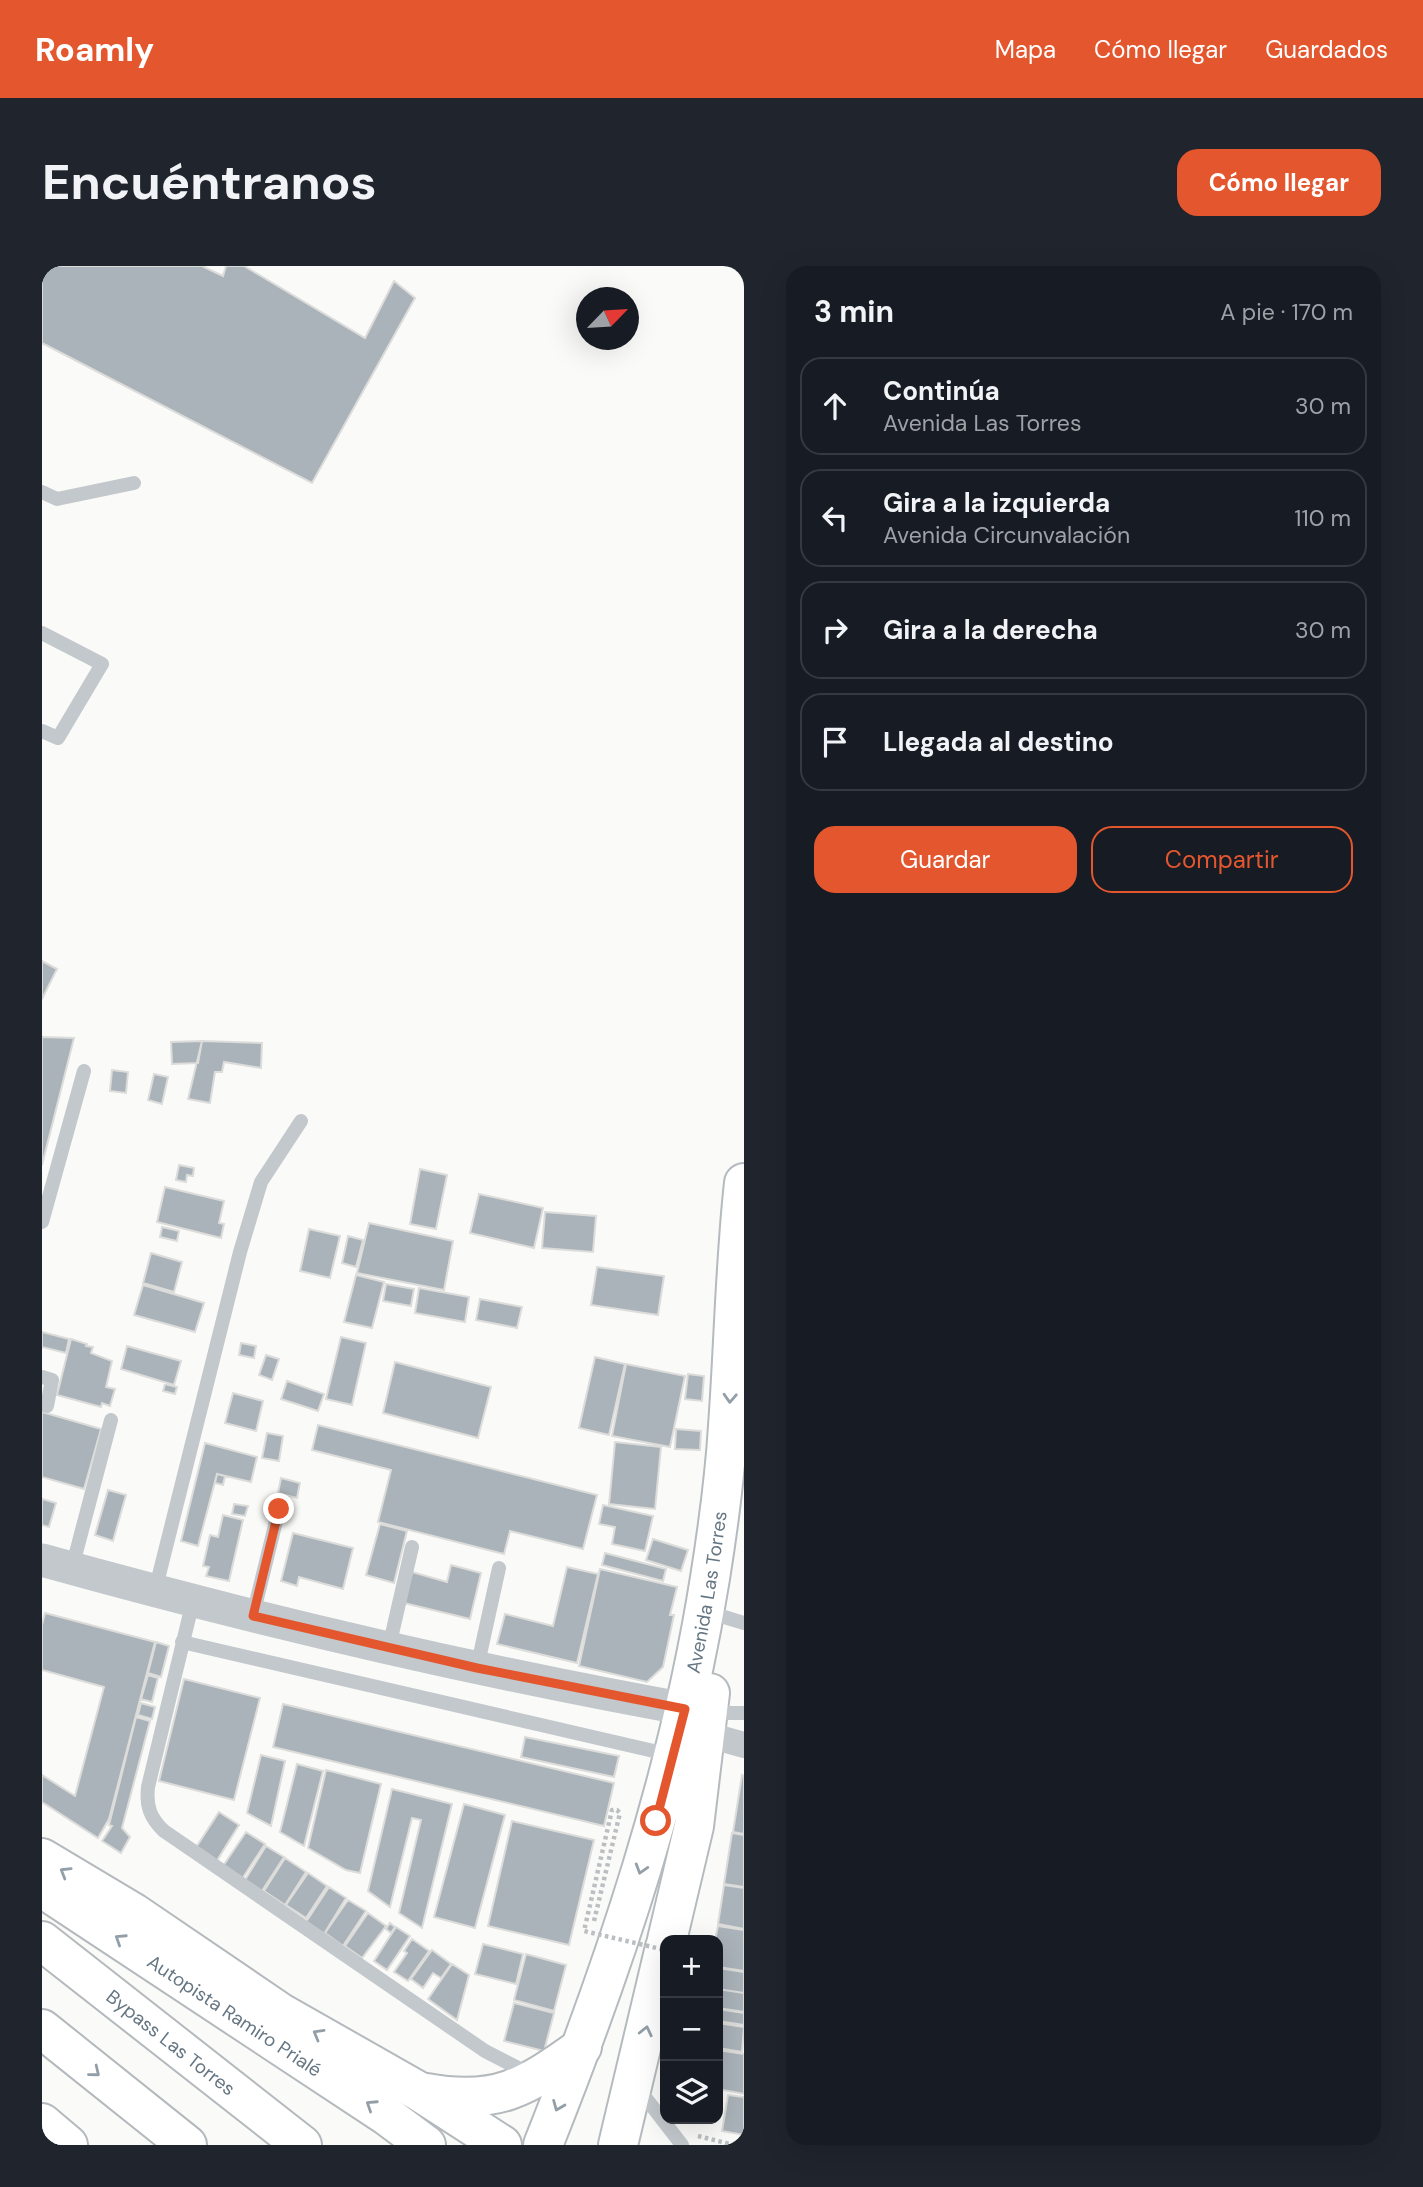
<!DOCTYPE html>
<html lang="es">
<head>
<meta charset="utf-8">
<style>
	body { margin:0; font-family:"DM Sans",sans-serif; background:#20242c; color:#f1f3f6 }
	.controls { position:absolute; right:21px; bottom:21px; display:grid; overflow:hidden; border-radius:14px; box-shadow:0 7px 28px #0002 }
	.controls button { width:63px; height:63px; display:grid; place-items:center; padding:0; border:0; border-bottom:2px solid #363941; background:#171b24; color:#f1f3f6; font:35px sans-serif }
	.compass { position:absolute; left:534px; top:21px; width:63px; height:63px; border-radius:50%; background:#171b24; box-shadow:0 7px 28px #0002; rotate:65deg }
	.stop { position:absolute; width:21px; height:21px; margin:-16px; border:5px solid #e4572e; border-radius:50%; background:#fff }
	.stop.end { background:#e4572e; border-color:#fff; box-shadow:0 2px 7px #0008 }
	.list { margin:0; padding:0; list-style:none }
	h2 { display:flex; justify-content:space-between; align-items:center; height:91px; margin:0; padding:0 28px; font-size:30px }
	h2 small { font-size:23px; font-weight:400; color:#9ea1a6 }
	.list li { display:grid; grid-template-columns:46px 1fr auto; gap:21px; align-items:center; box-sizing:border-box; height:98px; margin:0 14px 14px; padding:0 14px; border:2px solid #363941; border-radius:21px }
	.list b { display:block; font-size:26px; white-space:nowrap }
	.list p { margin:0; font-size:23px; white-space:nowrap; color:#9ea1a6 }
	.list em { font-size:23px; font-style:normal; color:#9ea1a6 }
	.actions { display:flex; gap:14px; padding:21px 28px }
	.actions a { flex:1; padding:16px 0; border:2px solid #e4572e; border-radius:21px; text-align:center; font-size:24px; color:#e4572e }
	.actions .main { background:#e4572e; color:#fff }
	.icon { flex:none; width:38px; height:38px; fill:none; stroke:currentColor; stroke-width:2; stroke-linecap:round; stroke-linejoin:round }
	.map { position:relative; flex:none; width:702px; height:1879px; overflow:hidden; border-radius:21px }
	header { display:flex; align-items:center; gap:42px; box-sizing:border-box; height:98px; padding:0 35px; background:#e4572e; color:#fff }
	header strong { font-size:33px }
	nav { display:flex; gap:38px; margin-inline-start:auto; font-size:24px }
	.intro { display:flex; align-items:center; justify-content:space-between; box-sizing:border-box; height:168px; padding:0 42px }
	h1 { margin:0; font-size:49px }
	.button { padding:18px 32px; border-radius:21px; background:#e4572e; color:#fff; font-size:24px; font-weight:700 }
	main { display:flex; gap:42px; padding:0 42px }
	aside { flex:1; background:#171b24; border-radius:21px; box-shadow:0 7px 28px #0002 }
	.map>svg:first-child { display:block }
	.building { fill:#aab3b9; stroke:#dcdcda; stroke-width:2 }
	.lines { fill:none; stroke-linecap:round; stroke-linejoin:round }
	.primary-casing { stroke:#b5babe; stroke-width:42 }
	.trunk-casing { stroke:#b4b9bd; stroke-width:42 }
	.path { stroke:#bbbfc2; stroke-width:4.5; stroke-dasharray:3.5 3.5; stroke-linecap:butt }
	.service { stroke:#c3c8cc; stroke-width:14 }
	.minor { stroke:#c3c8cc; stroke-width:26 }
	.tertiary { stroke:#c3c8cc; stroke-width:33 }
	.primary { stroke:#fff; stroke-width:38 }
	.trunk { stroke:#fff; stroke-width:38 }
	.path-bridge { stroke:#bbbfc2; stroke-width:4.5; stroke-dasharray:3.5 3.5; stroke-linecap:butt }
	.oneway { stroke:#939fa8 }
	.route { stroke:#e4572e; stroke-width:9 }
	.labels { text-anchor:middle; dominant-baseline:central; stroke-width:7; stroke-linejoin:round; paint-order:stroke }
	.street-label { font-size:19px; fill:#657683; stroke:#fff }
</style>
</head>
<body>
<header>
<strong>Roamly</strong>
<nav><a>Mapa</a><a>Cómo llegar</a><a>Guardados</a></nav>
</header>
<div class="intro"><h1>Encuéntranos</h1><a class="button">Cómo llegar</a></div>
<main>
<div class="map">
<svg width="702" height="1879" viewBox="0 0 702 1879">
	<rect width="100%" height="100%" fill="#fafaf8"/>
	<path class="building" d="M0,0H160L181,10L184,0H202L323,72L352,15L373,32L270,217L0,77Z
		M0,695L15,703L0,733Z
		M0,771L32,772L0,899Z
		M160,775L220,777L219,802L182,796L180,806H173L168,837L146,833Z
		M160,775L156,797L130,798L129,776Z
		M70,804L86,806L84,827L68,825Z
		M112,808L126,811L120,838L106,834Z
		M137,899L152,902L151,910L145,909L144,916L134,914Z
		M378,903L405,909L394,963L368,958Z
		M123,921L182,935L177,957L182,958L179,972L115,956Z
		M437,928L501,942L492,982L428,967Z
		M503,946L554,950L551,986L500,982Z
		M327,957L411,975L402,1024L315,1007Z
		M120,961L137,965L135,975L118,971Z
		M267,963L298,970L288,1012L258,1005Z
		M306,970L321,974L314,1001L300,997Z
		M109,987L140,996L132,1026L101,1017Z
		M555,1001L622,1010L616,1049L549,1039Z
		M314,1009L342,1016L330,1062L302,1056Z
		M344,1018L372,1023L369,1040L341,1035Z
		M101,1019L162,1037L153,1066L92,1049Z
		M377,1022L427,1031L423,1056L373,1047Z
		M438,1033L480,1041L475,1062L434,1054Z
		M0,1066L27,1073L24,1087L0,1081Z
		M299,1071L324,1077L310,1139L284,1133Z
		M29,1073L45,1078L44,1080L51,1081L49,1087L70,1095L64,1121L73,1123L68,1140L60,1137L59,1141L15,1129Z
		M199,1077L214,1080L212,1092L197,1089Z
		M85,1080L139,1095L132,1119L79,1103Z
		M224,1089L237,1093L230,1114L217,1109Z
		M553,1091L583,1098L567,1169L537,1162Z
		M353,1096L449,1121L436,1172L341,1147Z
		M584,1098L643,1110L628,1181L570,1170Z
		M646,1108L662,1110L660,1135L643,1133Z
		M245,1115L282,1128L276,1145L239,1133Z
		M123,1118L135,1121L133,1128L121,1125Z
		M191,1127L221,1135L214,1165L183,1157Z
		M0,1146L59,1163L42,1223L0,1211Z
		M276,1159L555,1229L541,1283L468,1265L462,1288L336,1256L349,1204L270,1184Z
		M634,1163L659,1165L658,1184L633,1183Z
		M225,1167L241,1170L237,1195L220,1192Z
		M573,1176L619,1181L613,1243L567,1238Z
		M163,1177L215,1191L209,1216L175,1208L156,1280L139,1275Z
		M175,1208L183,1210L181,1219L173,1217Z
		M239,1212L258,1217L255,1232L236,1227Z
		M66,1224L84,1229L71,1275L53,1269Z
		M0,1233L14,1237L7,1261L0,1259Z
		M192,1238L206,1240L203,1250L190,1248Z
		M561,1239L611,1250L603,1285L570,1278L573,1261L557,1258Z
		M181,1249L201,1254L187,1315L164,1310L167,1301L161,1300L168,1269L176,1271Z
		M338,1258L365,1265L352,1317L324,1309Z
		M251,1267L311,1282L301,1323L257,1311L255,1320L239,1315Z
		M611,1273L646,1284L639,1305L604,1294Z
		M563,1287L624,1303L621,1315L560,1299Z
		M409,1299L439,1307L428,1353L362,1337L370,1306L405,1316Z
		M525,1301L556,1308L535,1397L455,1378L463,1348L511,1360Z
		M558,1303L635,1321L628,1349H632L621,1401L605,1416L537,1400Z
		M3,1347L113,1376L67,1553L56,1572L0,1536V1509L33,1530L62,1421L0,1404V1359Z
		M114,1376L127,1380L119,1411L106,1407Z
		M106,1409L116,1412L110,1436L99,1433Z
		M142,1413L218,1432L192,1534L117,1515Z
		M99,1437L113,1441L110,1453L96,1449Z
		M241,1438L572,1517L562,1560L231,1481Z
		M94,1451L108,1455L80,1562L88,1571L79,1587L60,1575L70,1560L67,1559Z
		M483,1471L577,1490L572,1511L479,1491Z
		M219,1489L243,1495L229,1560L205,1547Z
		M255,1498L281,1505L262,1580L238,1566Z
		M284,1504L339,1518L318,1607L304,1604L266,1582Z
		M700,1509L702,1510V1568L691,1566Z
		M350,1523L410,1538L380,1662L357,1647L379,1554L370,1552L348,1641L326,1625Z
		M422,1538L463,1549L433,1662L392,1651Z
		M177,1546L197,1559L174,1596L153,1583Z
		M470,1555L552,1574L527,1679L446,1660Z
		M204,1566L223,1578L200,1613L181,1600Z
		M690,1567L702,1569V1621L682,1618Z
		M224,1580L242,1591L220,1625L203,1614Z
		M243,1592L264,1606L243,1639L222,1625Z
		M266,1607L285,1620L264,1652L244,1639Z
		M682,1619L702,1622V1663L676,1658Z
		M287,1621L304,1632L282,1668L264,1656Z
		M306,1634L324,1645L301,1680L283,1667Z
		M326,1647L344,1660L320,1692L303,1680Z
		M348,1657L353,1661L349,1667L344,1663Z
		M676,1660L702,1664V1705L676,1701V1674H673Z
		M354,1661L368,1670L345,1704L332,1695Z
		M370,1673L387,1685L366,1715L352,1706L365,1687L362,1685Z
		M441,1678L481,1688L474,1718L433,1708Z
		M390,1684L409,1698L399,1712L391,1707L381,1722L369,1713Z
		M484,1688L524,1699L512,1745L472,1734Z
		M410,1698L427,1709L415,1754L386,1733Z
		M676,1702L702,1706V1727L676,1723Z
		M676,1723L702,1727V1746L676,1742Z
		M472,1737L512,1747L502,1785L462,1775Z
		M676,1743L702,1747V1759L676,1755Z
		M676,1757L702,1761L700,1786L676,1782Z
		M676,1784L702,1788V1828L676,1823Z
		M686,1829L702,1831V1869L680,1865Z"/>
	<g class="lines">
		<defs>
			<g id="primary">
				<path d="M625,1674L652,1560L668,1427"/>
				<path id="s1" d="M501,1879C574,1696 637,1508 668,1312C676,1262 683,1210 686,1160C692,1079 693,998 702,917"/>
				<path d="M576,1879L623,1681"/>
			</g>
			<g id="trunk">
				<path d="M0,1592L92,1647L239,1747L378,1826L460,1879"/>
				<path id="s2" d="M0,1622L345,1850L384,1879"/>
				<path id="s3" d="M0,1675L260,1879"/>
				<path d="M0,1763L145,1879"/>
				<path d="M384,1827C455,1840 484,1821 540,1781"/>
				<path d="M0,1857L26,1879"/>
			</g>
		</defs>
		<use href="#primary" class="primary-casing"/>
		<use href="#trunk" class="trunk-casing"/>
		<path class="path" d="M656,1870L692,1879"/>
		<path class="service" d="M0,226L15,233L92,217
			M0,367L60,398L16,472L0,465
			M0,956L42,805
			M0,1111L10,1114L5,1140
			M30,1302L69,1154
			M113,1325L198,986L219,916L259,855
			M151,1335L106,1521C104,1540 108,1552 122,1565L443,1785L488,1808
			M211,1349L237,1243
			M679,1350L702,1357
			M140,1376L629,1489
			M347,1381L370,1281
			M435,1402L457,1302
			M667,1447H702
			M596,1822L640,1879"/>
		<path class="minor" d="M663,1468L702,1479"/>
		<path class="tertiary" d="M0,1294C219,1355 441,1407 666,1447"/>
		<use href="#primary" class="primary"/>
		<use href="#trunk" class="trunk"/>
		<path class="path-bridge" d="M552,1655L578,1547L575,1544H570L542,1665L623,1684"/>
	</g>
	<defs><path id="oneway-chevron" d="M-2-3.5L2.5 0L-2 3.5" fill="none" stroke-width="1.6" stroke-linecap="round" stroke-linejoin="round" transform="scale(1.75)"/></defs>
	<g class="oneway">
		<use href="#oneway-chevron" transform="translate(688 1132) rotate(93)"/>
		<use href="#oneway-chevron" transform="translate(599 1603) rotate(107)"/>
		<use href="#oneway-chevron" transform="translate(23 1606) rotate(-149)"/>
		<use href="#oneway-chevron" transform="translate(78 1673) rotate(-147)"/>
		<use href="#oneway-chevron" transform="translate(604 1765) rotate(-77)"/>
		<use href="#oneway-chevron" transform="translate(276 1768) rotate(-150)"/>
		<use href="#oneway-chevron" transform="translate(53 1806) rotate(39)"/>
		<use href="#oneway-chevron" transform="translate(329 1839) rotate(-147)"/>
		<use href="#oneway-chevron" transform="translate(516 1840) rotate(112)"/>
	</g>
	<g class="lines">
		<path class="route" d="M237,1243L211,1350L435,1402L643,1443L614,1555"/>
	</g>
	<g class="labels">
		<g class="street-label">
			<text stroke="none"><textPath href="#s1" startOffset="578">Avenida Las Torres</textPath></text>
			<text stroke="none"><textPath href="#s2" startOffset="231">Autopista Ramiro Prialé</textPath></text>
			<text stroke="none"><textPath href="#s3" startOffset="164">Bypass Las Torres</textPath></text>
		</g>
	</g>
</svg>
<div class="controls">
<button>+</button>
<button>−</button>
<button><svg class="icon" aria-label="layers" viewBox="0 0 24 24"><path d="M12 4l9 5-9 5-9-5zM3 14l9 5 9-5"/></svg></button>
</div>
<svg class="compass" viewBox="-18 -18 36 36"><path d="M0-13l5 13h-10z" fill="#e53935"/><path d="M0 13l5-13h-10z" fill="#9ea1a6"/></svg>
<div class="stop" style="left:614px;top:1555px"></div>
<div class="stop end" style="left:237px;top:1243px"></div>
</div>
<aside>
<h2>3 min<small>A pie · 170 m</small></h2>
<ul class="list">
<li><svg class="icon" aria-label="ahead" viewBox="0 0 24 24"><path d="M12 20V5M6 11l6-6 6 6"/></svg><div><b>Continúa</b><p>Avenida Las Torres</p></div><em>30 m</em></li>
<li><svg class="icon" aria-label="left" viewBox="0 0 24 24"><path d="M17 20v-9H6M10 6l-5 5 5 5"/></svg><div><b>Gira a la izquierda</b><p>Avenida Circunvalación</p></div><em>110 m</em></li>
<li><svg class="icon" aria-label="right" viewBox="0 0 24 24"><path d="M7 20v-9h11M14 6l5 5-5 5"/></svg><div><b>Gira a la derecha</b></div><em>30 m</em></li>
<li><svg class="icon" aria-label="arrive" viewBox="0 0 24 24"><path d="M6 21V4h12l-3 4 3 4H6"/></svg><div><b>Llegada al destino</b></div></li>
</ul>
<div class="actions"><a class="main">Guardar</a><a>Compartir</a></div>
</aside>
</main>
</body>
</html>
